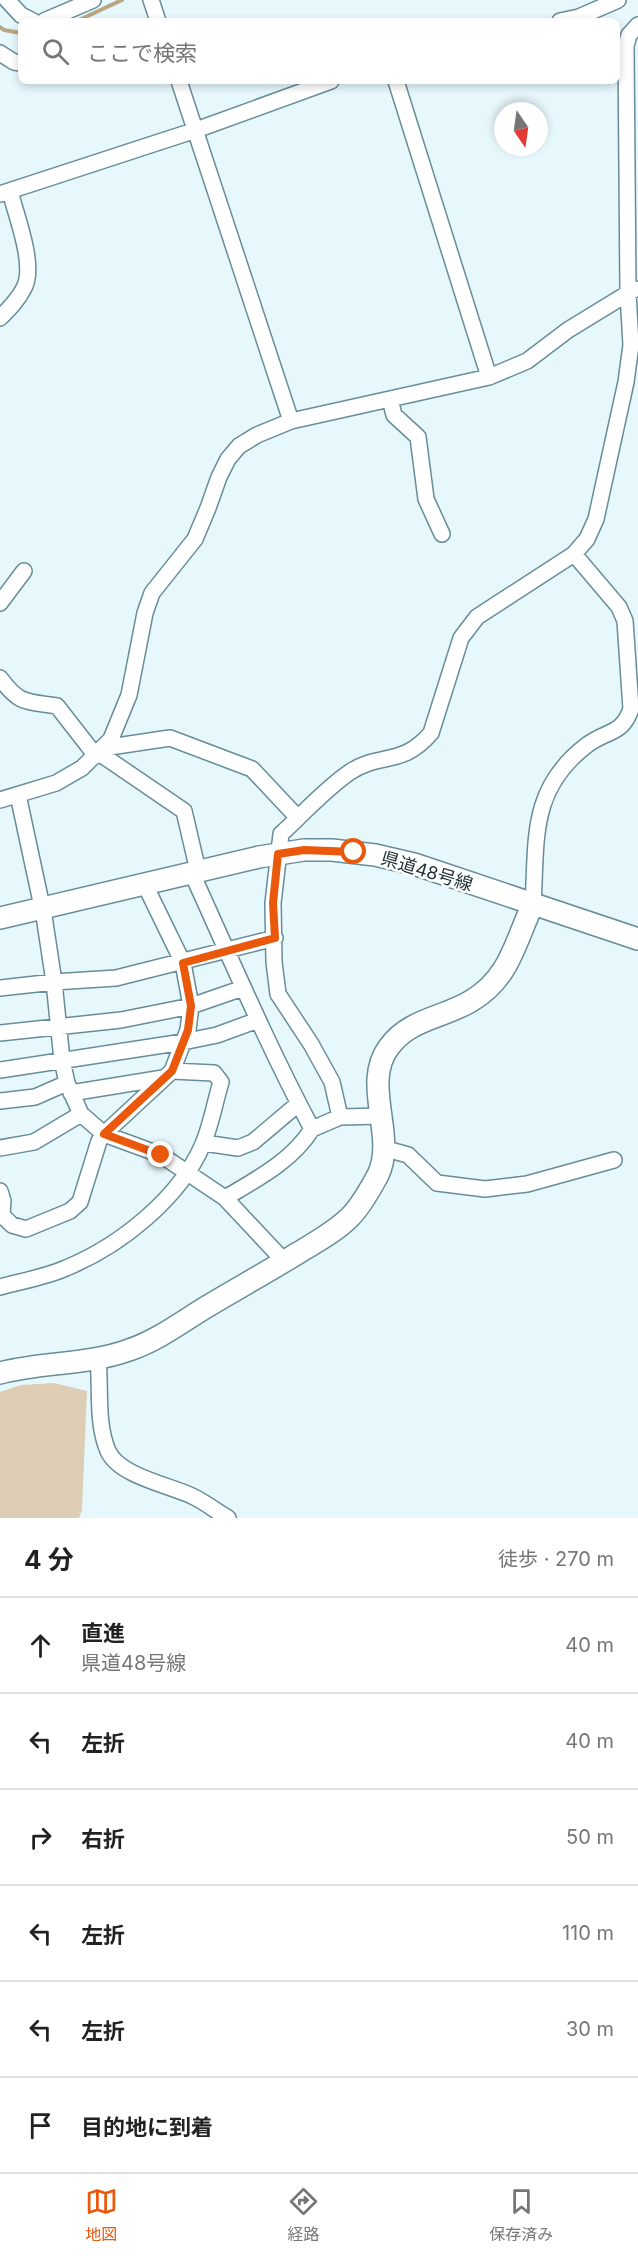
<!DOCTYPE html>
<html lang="ja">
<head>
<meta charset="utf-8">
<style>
	body { margin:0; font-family:Inter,"Noto Sans JP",sans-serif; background:#f6f6f6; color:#222 }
	.compass { position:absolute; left:494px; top:102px; width:54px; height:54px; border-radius:50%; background:#fff; box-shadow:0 3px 9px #0003; rotate:167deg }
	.stop { position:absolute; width:18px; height:18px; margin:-14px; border:4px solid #ea580c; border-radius:50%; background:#fff }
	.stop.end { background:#ea580c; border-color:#fff; box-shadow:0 2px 6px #0008 }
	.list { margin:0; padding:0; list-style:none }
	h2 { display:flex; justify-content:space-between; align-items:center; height:78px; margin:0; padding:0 24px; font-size:26px }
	h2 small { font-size:20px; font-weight:400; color:#767676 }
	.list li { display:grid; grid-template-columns:39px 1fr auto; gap:18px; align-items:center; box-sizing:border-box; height:96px; padding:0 24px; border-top:2px solid #e0e0e0 }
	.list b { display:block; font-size:22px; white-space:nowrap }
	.list p { margin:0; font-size:20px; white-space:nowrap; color:#767676 }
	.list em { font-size:20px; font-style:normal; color:#767676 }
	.icon { flex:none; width:33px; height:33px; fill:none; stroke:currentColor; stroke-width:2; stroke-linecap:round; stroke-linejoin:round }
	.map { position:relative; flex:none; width:638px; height:1518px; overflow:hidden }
	.search { position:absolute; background:#fff; box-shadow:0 3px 9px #0003; left:18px; right:18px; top:18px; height:66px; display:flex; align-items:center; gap:15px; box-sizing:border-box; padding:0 21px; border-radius:9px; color:#767676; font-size:22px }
	.sheet { height:654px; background:#fff }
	nav { display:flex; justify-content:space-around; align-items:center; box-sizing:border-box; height:84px; border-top:2px solid #e0e0e0; background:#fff; font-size:16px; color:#767676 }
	nav a { display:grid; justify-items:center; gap:3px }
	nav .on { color:#ea580c }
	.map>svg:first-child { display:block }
	.green { fill:#dccdb4 }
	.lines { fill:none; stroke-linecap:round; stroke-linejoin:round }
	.stream { stroke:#baa683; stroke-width:4 }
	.street-casing { stroke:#668d99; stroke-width:18 }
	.secondary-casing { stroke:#668d99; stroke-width:24 }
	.street { stroke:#fff; stroke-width:15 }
	.secondary { stroke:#fff; stroke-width:21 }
	.route { stroke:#ea580c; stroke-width:8 }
	.labels { text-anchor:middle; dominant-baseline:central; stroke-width:5; stroke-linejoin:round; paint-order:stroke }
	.street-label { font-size:18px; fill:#213237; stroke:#fff }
</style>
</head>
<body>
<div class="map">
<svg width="638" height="1518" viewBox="0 0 638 1518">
	<rect width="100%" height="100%" fill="#e7f8fd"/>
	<path class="green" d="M54,1383L87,1391L82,1510L79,1518H0V1392L21,1385Z"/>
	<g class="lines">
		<path class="stream" d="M77,21L122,0
			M0,27L4,30L21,33"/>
		<defs>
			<path id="street" d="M7,0L21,15L33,21
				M151,0L158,21
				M44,21L93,0
				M560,21L579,17L618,0
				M0,53L14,62L21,63
				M179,81L291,421
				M396,81L489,377
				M0,194L196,130L331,81
				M0,318C9,309 18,300 24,288C36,265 16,216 10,191
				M390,399L394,415L418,437L426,499L442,534
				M0,603L24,571
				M0,678C20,705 26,701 57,706L96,756
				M103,748L170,738L252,769L298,818
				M99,753L184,811L198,871
				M18,795L44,916L54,982L62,1060L67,1083L81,1114L104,1134L161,1155L225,1198L284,1261
				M0,800L56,783L82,768L111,739L129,695L145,613L152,593L195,539L208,508L219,477L228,459L239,446L257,435L291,421L489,377L527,361L568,330L635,289
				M193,872L195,880C233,964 269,1048 312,1129C292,1161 257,1179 225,1198
				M533,904C537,840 529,789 587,745C607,730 622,735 631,709L625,621L619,607L574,554
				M0,988L54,982L116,978L275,938
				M0,1033L121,1020L191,1006L243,988
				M0,1070L183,1042L217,1035L258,1020
				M71,1093L163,1078
				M0,1101L35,1097L67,1083
				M340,1117L332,1082L311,1044L278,994L274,962L273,903L281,834C303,814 325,789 350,772C380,752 402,767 431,733L461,638L477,617L574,554L587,539L596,519L626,382L631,345L628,293L626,46L629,35L638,25
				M312,1129L340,1117L381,1116
				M204,1143L238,1148L253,1142L298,1104
				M0,1148L34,1142L81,1114
				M383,1148L408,1155L437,1183L485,1189L527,1184L614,1160
				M0,1191L3,1201L2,1215L0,1217
				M2,1215L12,1225L26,1229L70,1211L80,1202L99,1141L104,1134L172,1071L188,1030L191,1006L183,963L148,891L146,882
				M0,1287C22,1281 46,1277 66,1268C120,1246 180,1198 203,1144C211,1125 215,1102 221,1082L214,1073L172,1071
				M98,1359C101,1389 96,1423 108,1451C119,1476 169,1485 192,1496C205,1502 216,1511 228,1518"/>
			<path id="secondary" d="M0,918L259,857L304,850H332L375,855L414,864L638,939
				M0,1373C42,1362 88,1365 129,1350C157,1341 183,1321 208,1306C238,1288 269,1271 298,1253C316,1242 335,1232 350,1217C362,1205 370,1189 378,1175C397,1136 361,1084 389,1047C409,1019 443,1018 471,1001C510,978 515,942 533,904"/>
		</defs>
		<use href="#street" class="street-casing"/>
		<use href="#secondary" class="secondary-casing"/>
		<use href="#street" class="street"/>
		<use href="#secondary" class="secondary"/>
	</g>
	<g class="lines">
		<path class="route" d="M161,1155L104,1134L172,1071L188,1030L191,1006L183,963L275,938L273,903L278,854L304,850L354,852"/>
	</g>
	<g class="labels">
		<g class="street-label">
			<text transform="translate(427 871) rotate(17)">県道48号線</text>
		</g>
	</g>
</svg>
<svg class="compass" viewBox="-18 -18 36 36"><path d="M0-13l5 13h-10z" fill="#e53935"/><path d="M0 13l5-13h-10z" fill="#767676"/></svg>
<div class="stop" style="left:354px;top:852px"></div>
<div class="stop end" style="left:161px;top:1155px"></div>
<div class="search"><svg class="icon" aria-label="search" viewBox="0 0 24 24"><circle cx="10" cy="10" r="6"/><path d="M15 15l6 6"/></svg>ここで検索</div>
</div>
<section class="sheet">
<h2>4 分<small>徒歩 · 270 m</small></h2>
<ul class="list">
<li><svg class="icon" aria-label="ahead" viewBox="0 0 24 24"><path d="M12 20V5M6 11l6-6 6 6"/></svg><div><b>直進</b><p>県道48号線</p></div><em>40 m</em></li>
<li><svg class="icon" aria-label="left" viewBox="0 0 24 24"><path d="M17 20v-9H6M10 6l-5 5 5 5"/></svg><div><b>左折</b></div><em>40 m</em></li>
<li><svg class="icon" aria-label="right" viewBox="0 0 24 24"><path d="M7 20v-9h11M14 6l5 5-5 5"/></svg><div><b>右折</b></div><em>50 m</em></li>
<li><svg class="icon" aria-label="left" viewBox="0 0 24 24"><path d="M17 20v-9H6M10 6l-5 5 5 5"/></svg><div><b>左折</b></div><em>110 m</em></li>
<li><svg class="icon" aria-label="left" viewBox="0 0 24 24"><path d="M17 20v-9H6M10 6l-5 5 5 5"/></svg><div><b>左折</b></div><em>30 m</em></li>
<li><svg class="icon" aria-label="arrive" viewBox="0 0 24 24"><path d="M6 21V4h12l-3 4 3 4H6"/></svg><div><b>目的地に到着</b></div></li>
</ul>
</section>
<nav>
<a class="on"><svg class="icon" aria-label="map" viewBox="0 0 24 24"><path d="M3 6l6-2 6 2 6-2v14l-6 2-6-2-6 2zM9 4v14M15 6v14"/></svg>地図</a>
<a><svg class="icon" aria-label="directions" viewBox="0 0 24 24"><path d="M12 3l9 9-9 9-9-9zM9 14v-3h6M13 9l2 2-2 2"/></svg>経路</a>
<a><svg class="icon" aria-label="saved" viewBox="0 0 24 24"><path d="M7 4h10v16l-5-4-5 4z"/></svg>保存済み</a>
</nav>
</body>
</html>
